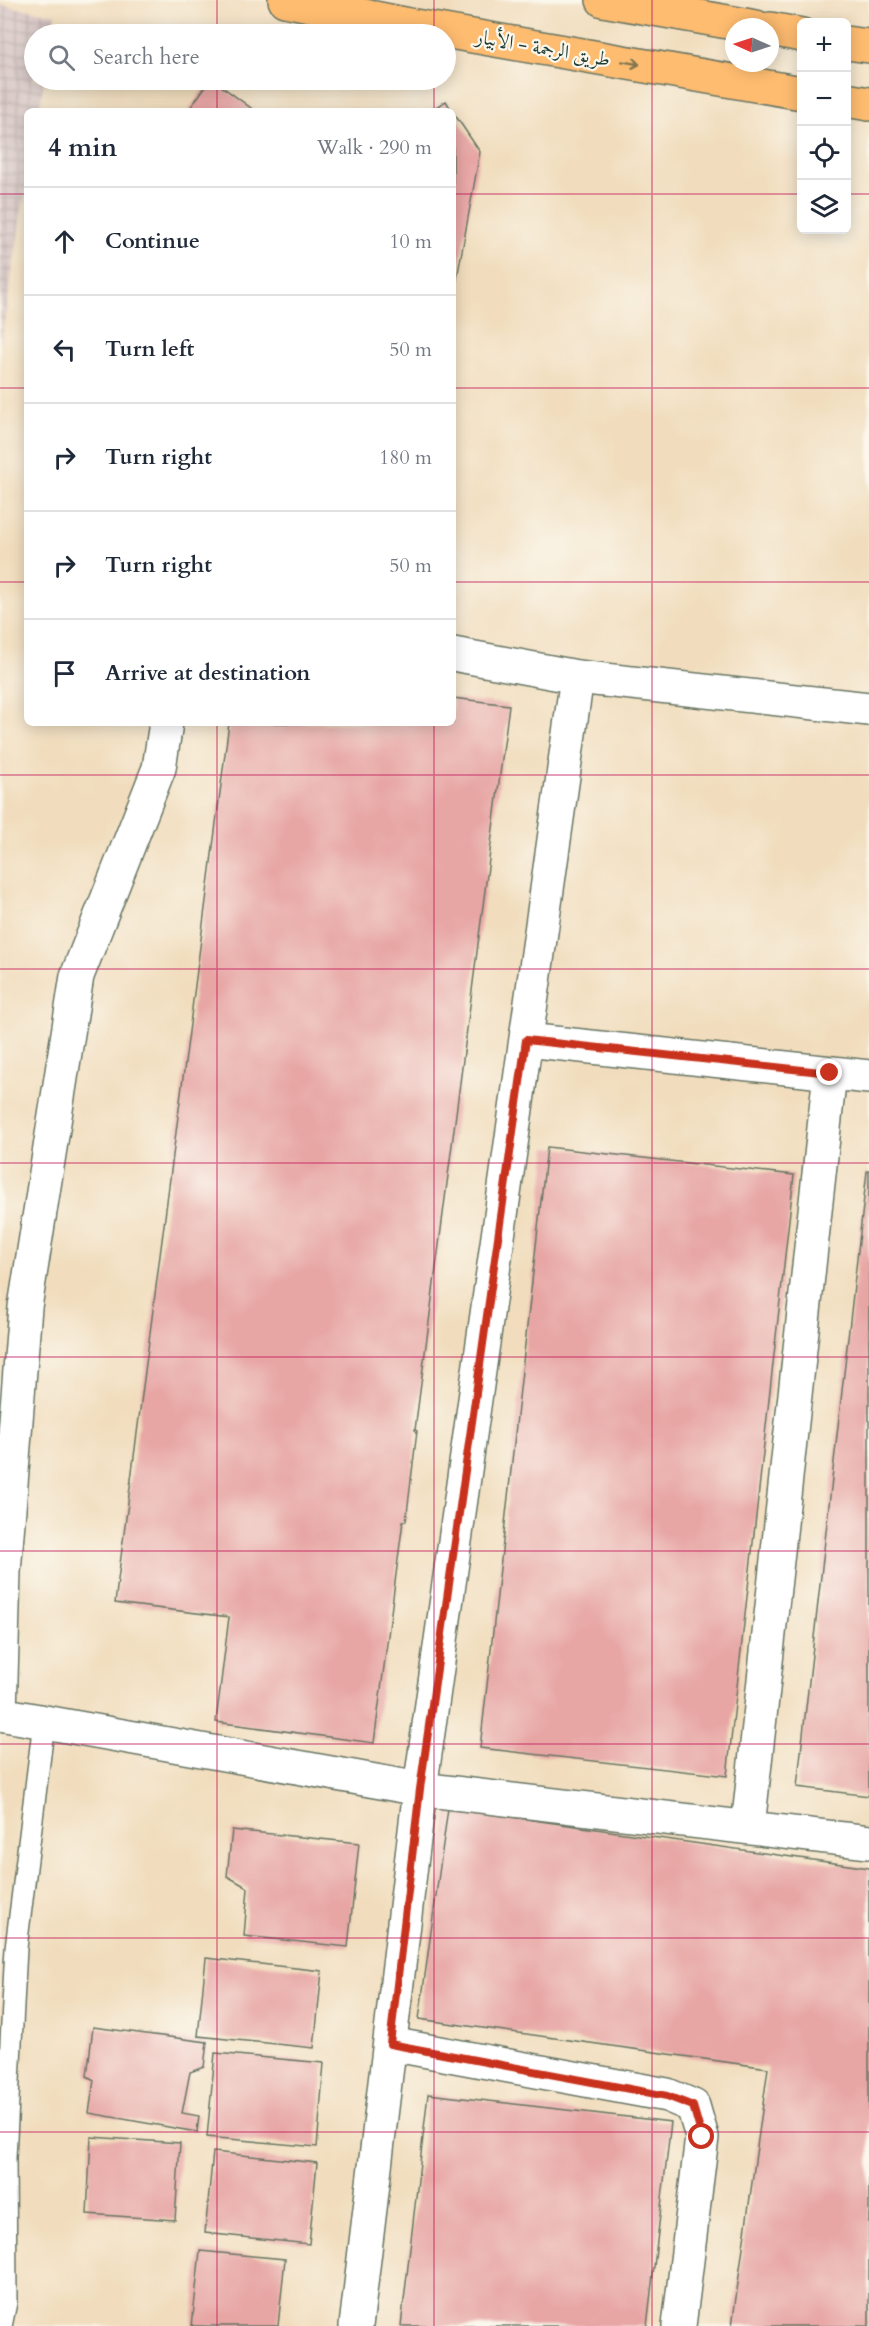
<!DOCTYPE html>
<html lang="en">
<head>
<meta charset="utf-8">
<style>
	body { margin:0; font-family:Cardo,Amiri,serif; background:#f6f6f7; color:#1f2937 }
	.controls { position:absolute; right:18px; top:18px; display:grid; overflow:hidden; border-radius:9px; box-shadow:0 3px 15px #0003 }
	.controls button { width:54px; height:54px; display:grid; place-items:center; padding:0; border:0; border-bottom:2px solid #e0e1e3; background:#fff; color:#1f2937; font:30px sans-serif }
	.compass { position:absolute; left:725px; top:18px; width:54px; height:54px; border-radius:50%; background:#fff; box-shadow:0 3px 15px #0003; rotate:273deg }
	.stop { position:absolute; width:18px; height:18px; margin:-14px; border:4px solid #c8321e; border-radius:50%; background:#fff }
	.stop.end { background:#c8321e; border-color:#fff; box-shadow:0 2px 6px #0008 }
	.list { margin:0; padding:0; list-style:none }
	h2 { display:flex; justify-content:space-between; align-items:center; height:78px; margin:0; padding:0 24px; font-size:26px }
	h2 small { font-size:20px; font-weight:400; color:#747a83 }
	.list li { display:grid; grid-template-columns:39px 1fr auto; gap:18px; align-items:center; box-sizing:border-box; height:108px; padding:0 24px; border-top:2px solid #e0e1e3 }
	.list b { display:block; font-size:22px; white-space:nowrap }
	.list em { font-size:20px; font-style:normal; color:#747a83 }
	.icon { flex:none; width:33px; height:33px; fill:none; stroke:currentColor; stroke-width:2; stroke-linecap:round; stroke-linejoin:round }
	.map { position:relative; flex:none; width:869px; height:2326px; overflow:hidden }
	.search { position:absolute; background:#fff; box-shadow:0 3px 15px #0003; left:24px; top:24px; width:432px; height:66px; display:flex; align-items:center; gap:15px; box-sizing:border-box; padding:0 21px; border-radius:33px; color:#747a83; font-size:22px }
	.panel { position:absolute; background:#fff; box-shadow:0 3px 15px #0003; left:24px; top:108px; width:432px; height:618px; border-radius:9px }
	.map>svg:first-child { display:block }
	.industrial { fill:url(#industrial-grid) }
	.building { fill:#e7a6a4 }
	.lines { fill:none; stroke-linecap:round; stroke-linejoin:round }
	.service-casing { stroke:#687564; stroke-width:24 }
	.minor-casing { stroke:#687564; stroke-width:36 }
	.trunk-casing { stroke:#687564; stroke-width:36 }
	.service { stroke:#fff; stroke-width:21 }
	.minor { stroke:#fff; stroke-width:33 }
	.trunk { stroke:#febc70; stroke-width:33 }
	.oneway { stroke:#83764f }
	.route { stroke:#c8321e; stroke-width:8 }
	.grid { fill:none; stroke:#c2185b; stroke-width:1.5; stroke-opacity:0.55 }
	.labels { text-anchor:middle; dominant-baseline:central; stroke-width:4.5; stroke-linejoin:round; paint-order:stroke }
	.street-label { font-size:20px; fill:#1f3d34; stroke:#fbf7ec }
</style>
</head>
<body>
<div class="map">
<svg width="869" height="2326" viewBox="0 0 869 2326">
	<defs>
		<pattern id="industrial-grid" width="8" height="8" patternUnits="userSpaceOnUse" patternTransform="scale(1.5)"><rect width="8" height="8" fill="#d2bfbf"/><path d="M0 4h8M4 0v8" fill="none" stroke="#aa9c9c"/></pattern>
	</defs>
	<rect width="100%" height="100%" fill="#fbf7ec"/>
	<filter id="ink" filterUnits="userSpaceOnUse"><feTurbulence type="fractalNoise" baseFrequency=".0167" numOctaves="2"/><feDisplacementMap in="SourceGraphic" scale="12" xChannelSelector="R" yChannelSelector="G"/><feConvolveMatrix kernelMatrix="1 2 1 2 8 2 1 2 1" color-interpolation-filters="sRGB"/></filter>
	<filter id="wash" filterUnits="userSpaceOnUse"><feTurbulence type="fractalNoise" baseFrequency=".008" numOctaves="4" result="noise"/><feDisplacementMap in="SourceGraphic" scale="24" xChannelSelector="R" yChannelSelector="G"/><feGaussianBlur stdDeviation="1.35" result="paint"/><feColorMatrix in="noise" values="0 0 0 0 0 0 0 0 0 0 0 0 0 0 0 0 0 1.4 0 .05"/><feComposite in="paint" operator="in"/></filter>
	<g filter="url(#wash)">
		<rect width="100%" height="100%" fill="#f1ddbd"/>
		<path class="industrial" d="M0,5L55,14L52,34H34V80H44L39,111H27V183L0,346Z"/>
		<g id="blocks">
			<path class="building" d="M210,80H213L255,111H188Z
				M446,101L452,111H429Z
				M453,112L480,152L454,295L453,294Z
				M453,698L509,705L415,1430L417,1431L406,1521H403L374,1743L216,1722L229,1617L115,1603L229,723H453Z
				M547,1147L794,1175L727,1776L480,1748Z
				M867,1171H869V1796L797,1787Z
				M448,1808L869,1868V2326H732L768,2068L419,2019Z
				M232,1830L359,1843L348,1947L244,1936L248,1888L227,1876Z
				M206,1958L322,1971L314,2048L198,2036Z
				M93,2027L207,2042L204,2067L190,2072L182,2113L199,2116L197,2132L89,2113L94,2080L87,2076Z
				M215,2053L324,2063L317,2147L207,2137Z
				M428,2094L671,2122L647,2326H401Z
				M91,2137L180,2143L175,2220L87,2214Z
				M213,2152L317,2163L309,2244L205,2233Z
				M200,2251L285,2259L278,2326H192Z"/>
		</g>
	</g>
	<g filter="url(#ink)">
		<use href="#blocks" fill-opacity="0" stroke="#687564" stroke-width="1.5"/>
		<g class="lines">
			<defs>
				<path id="service" d="M1,2326L6,2302L5,2157L16,1948L44,1722"/>
				<path id="minor" d="M453,654L577,677L869,709
					M526,1040L869,1077
					M0,1714L4,1572L25,1307L77,976L159,768L166,723
					M0,1714L420,1789L869,1842
					M748,1827L830,1073
					M390,2044L667,2095L693,2106L702,2137L679,2326
					M356,2326L420,1789L577,677"/>
				<path id="trunk" d="M285,0L409,25L802,93
					M603,0L756,27
					M770,29L802,35
					M846,43L869,46
					M846,100L869,104"/>
			</defs>
			<use href="#service" class="service-casing"/>
			<use href="#minor" class="minor-casing"/>
			<use href="#trunk" class="trunk-casing"/>
			<use href="#service" class="service"/>
			<use href="#minor" class="minor"/>
			<use href="#trunk" class="trunk"/>
		</g>
		<defs><path id="oneway-shaft" d="M-6 0H5M1.5-3L5.5 0L1.5 3" fill="none" stroke-width="1.6" stroke-linecap="round" stroke-linejoin="round" transform="scale(1.5)"/></defs>
		<use class="oneway" href="#oneway-shaft" transform="translate(631 63) rotate(10)"/>
	</g>
	<g class="lines" filter="url(#ink)">
		<path class="route" d="M702,2137L693,2106L667,2096L390,2044L420,1789L526,1040L830,1073"/>
	</g>
	<path class="grid" d="M217,0V34M434,0V34M652,0V2326M217,80V111M434,80V111M0,194H27M453,194H802M846,194H869M0,388H27M453,388H869M0,582H27M453,582H869M217,723V2326M434,723V2326M0,775H869M0,969H869M0,1163H869M0,1357H869M0,1551H869M0,1744H869M0,1938H869M0,2132H869"/>
	<g class="labels">
		<g class="street-label">
			<text transform="translate(543 48) rotate(10)">طريق الرجمة - الأبيار</text>
		</g>
	</g>
</svg>
<div class="controls">
<button>+</button>
<button>−</button>
<button><svg class="icon" aria-label="locate" viewBox="0 0 24 24"><circle cx="12" cy="12" r="6"/><path d="M12 2v4M12 18v4M2 12h4M18 12h4"/></svg></button>
<button><svg class="icon" aria-label="layers" viewBox="0 0 24 24"><path d="M12 4l9 5-9 5-9-5zM3 14l9 5 9-5"/></svg></button>
</div>
<svg class="compass" viewBox="-18 -18 36 36"><path d="M0-13l5 13h-10z" fill="#e53935"/><path d="M0 13l5-13h-10z" fill="#747a83"/></svg>
<div class="stop" style="left:702px;top:2137px"></div>
<div class="stop end" style="left:830px;top:1073px"></div>
<div class="search"><svg class="icon" aria-label="search" viewBox="0 0 24 24"><circle cx="10" cy="10" r="6"/><path d="M15 15l6 6"/></svg>Search here</div>
<section class="panel">
<h2>4 min<small>Walk · 290 m</small></h2>
<ul class="list">
<li><svg class="icon" aria-label="ahead" viewBox="0 0 24 24"><path d="M12 20V5M6 11l6-6 6 6"/></svg><div><b>Continue</b></div><em>10 m</em></li>
<li><svg class="icon" aria-label="left" viewBox="0 0 24 24"><path d="M17 20v-9H6M10 6l-5 5 5 5"/></svg><div><b>Turn left</b></div><em>50 m</em></li>
<li><svg class="icon" aria-label="right" viewBox="0 0 24 24"><path d="M7 20v-9h11M14 6l5 5-5 5"/></svg><div><b>Turn right</b></div><em>180 m</em></li>
<li><svg class="icon" aria-label="right" viewBox="0 0 24 24"><path d="M7 20v-9h11M14 6l5 5-5 5"/></svg><div><b>Turn right</b></div><em>50 m</em></li>
<li><svg class="icon" aria-label="arrive" viewBox="0 0 24 24"><path d="M6 21V4h12l-3 4 3 4H6"/></svg><div><b>Arrive at destination</b></div></li>
</ul>
</section>
</div>
</body>
</html>
